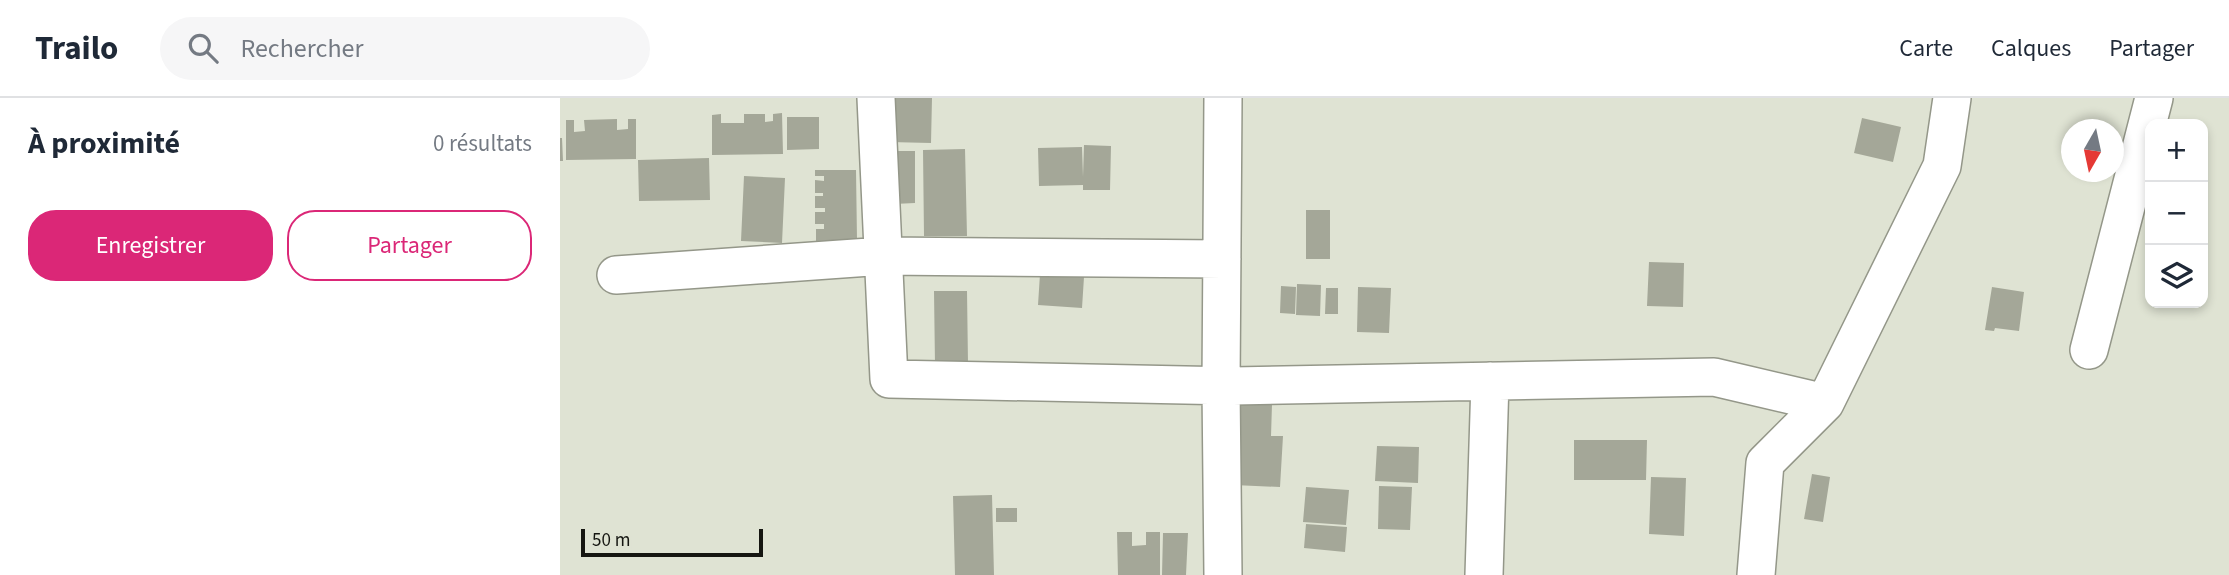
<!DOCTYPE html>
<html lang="fr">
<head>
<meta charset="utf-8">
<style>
	body { margin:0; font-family:"Source Sans 3",sans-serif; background:#f6f6f7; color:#1f2937 }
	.controls { position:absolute; right:21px; top:21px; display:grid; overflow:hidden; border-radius:14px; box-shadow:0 4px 10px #0003 }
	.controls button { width:63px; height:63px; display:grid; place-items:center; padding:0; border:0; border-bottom:2px solid #e0e1e3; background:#fff; color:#1f2937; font:35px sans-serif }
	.compass { position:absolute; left:1501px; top:21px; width:63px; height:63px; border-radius:50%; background:#fff; box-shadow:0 4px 10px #0003; rotate:189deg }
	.scale { position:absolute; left:21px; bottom:18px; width:182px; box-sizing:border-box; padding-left:7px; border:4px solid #151611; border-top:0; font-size:19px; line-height:24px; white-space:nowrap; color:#151611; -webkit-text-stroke:5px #dfe3d3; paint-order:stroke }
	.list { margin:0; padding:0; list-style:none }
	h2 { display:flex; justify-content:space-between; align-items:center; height:91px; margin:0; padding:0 28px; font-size:30px }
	h2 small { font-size:23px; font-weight:400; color:#747a83 }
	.actions { display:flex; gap:14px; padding:21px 28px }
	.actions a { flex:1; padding:16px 0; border:2px solid #db2777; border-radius:28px; text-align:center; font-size:24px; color:#db2777 }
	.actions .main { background:#db2777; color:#fff }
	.icon { flex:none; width:38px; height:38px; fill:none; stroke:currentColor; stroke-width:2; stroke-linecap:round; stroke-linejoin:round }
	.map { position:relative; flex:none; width:1669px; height:477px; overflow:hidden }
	header { display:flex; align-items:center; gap:42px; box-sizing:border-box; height:98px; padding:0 35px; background:#fff; border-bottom:2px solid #e0e1e3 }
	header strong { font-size:33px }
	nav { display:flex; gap:38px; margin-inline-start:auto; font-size:24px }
	.search { width:490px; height:63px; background:#f6f6f7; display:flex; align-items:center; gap:18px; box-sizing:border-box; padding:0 24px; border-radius:38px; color:#747a83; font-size:26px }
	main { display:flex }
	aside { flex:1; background:#fff }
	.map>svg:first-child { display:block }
	.building { fill:#a4a798 }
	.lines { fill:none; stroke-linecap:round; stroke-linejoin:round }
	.minor-casing { stroke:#949789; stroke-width:40 }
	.minor { stroke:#fff; stroke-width:37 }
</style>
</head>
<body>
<header>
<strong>Trailo</strong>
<div class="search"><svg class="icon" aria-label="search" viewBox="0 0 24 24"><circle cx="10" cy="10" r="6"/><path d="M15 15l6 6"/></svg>Rechercher</div>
<nav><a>Carte</a><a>Calques</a><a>Partager</a></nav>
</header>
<main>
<aside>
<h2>À proximité<small>0 résultats</small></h2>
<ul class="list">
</ul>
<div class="actions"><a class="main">Enregistrer</a><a>Partager</a></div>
</aside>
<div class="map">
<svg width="1669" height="477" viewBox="0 0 1669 477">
	<rect width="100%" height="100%" fill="#dfe3d3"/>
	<path class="building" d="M330,0H372L371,45L329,44Z
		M222,15L223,56L152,57V17L161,16V25H184V16H205V24L213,23V16Z
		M227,19H259V51L227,52Z
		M1302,20L1341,29L1333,64L1294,55Z
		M57,21V32L68,31V21H76V61L6,62V22H14V34L25,33L24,22Z
		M0,40H2L3,63H0Z
		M524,47L551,48L550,92H523V87L479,88L478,50L522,49L523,79Z
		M405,51L407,138H364L363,52Z
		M333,53H355V105L334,106Z
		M149,60L150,102L79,103L78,62Z
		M255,72H296L297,142L256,143V131H264V126H255V114H265V110H255V98H263V95H255V82L264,83V78H255Z
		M184,78L225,80L222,145L181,143Z
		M746,112H770V161H746Z
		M1089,164L1124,165L1123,209L1087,208Z
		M480,176L524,179L522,210L478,207Z
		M737,186L761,187L760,218L736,217Z
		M721,188L736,189L735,216L720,215Z
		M798,189L831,190L829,235L797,234Z
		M1432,189L1464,194L1459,233L1435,230L1434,233L1425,232Z
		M766,190H778V216H765Z
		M374,193H407L408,266L375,267Z
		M678,305L712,306L711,338H723L720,389L674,387Z
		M1014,342H1087L1086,382H1014Z
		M817,348L859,349L858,385L815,383Z
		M1252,376L1270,379L1263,424L1244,421Z
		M1091,379L1126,380L1124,438L1089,436Z
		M819,388L852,389L850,432L818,431Z
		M746,389L789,392L786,427L743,424Z
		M432,397L434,477H395L393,398Z
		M436,410H457V424H436Z
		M746,426L787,429L785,454L744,450Z
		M557,434H572V448L586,447V434H600V477H558Z
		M603,435H628L626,477H602Z"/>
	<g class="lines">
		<defs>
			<path id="minor" d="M316,0L329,281L673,288L1154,279L1265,305
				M56,177L324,158L662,161
				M1529,252L1594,0
				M663,477L661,288L663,0
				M924,477L930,283
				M1196,477L1205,365L1265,305L1382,68L1392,0"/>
		</defs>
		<use href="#minor" class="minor-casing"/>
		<use href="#minor" class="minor"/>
	</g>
</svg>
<div class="controls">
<button>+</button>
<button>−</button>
<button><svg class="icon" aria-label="layers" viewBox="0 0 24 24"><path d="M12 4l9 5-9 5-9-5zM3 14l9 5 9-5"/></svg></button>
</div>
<svg class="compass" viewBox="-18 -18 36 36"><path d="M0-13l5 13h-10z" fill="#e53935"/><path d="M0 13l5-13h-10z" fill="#747a83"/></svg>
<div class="scale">50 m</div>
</div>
</main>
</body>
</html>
